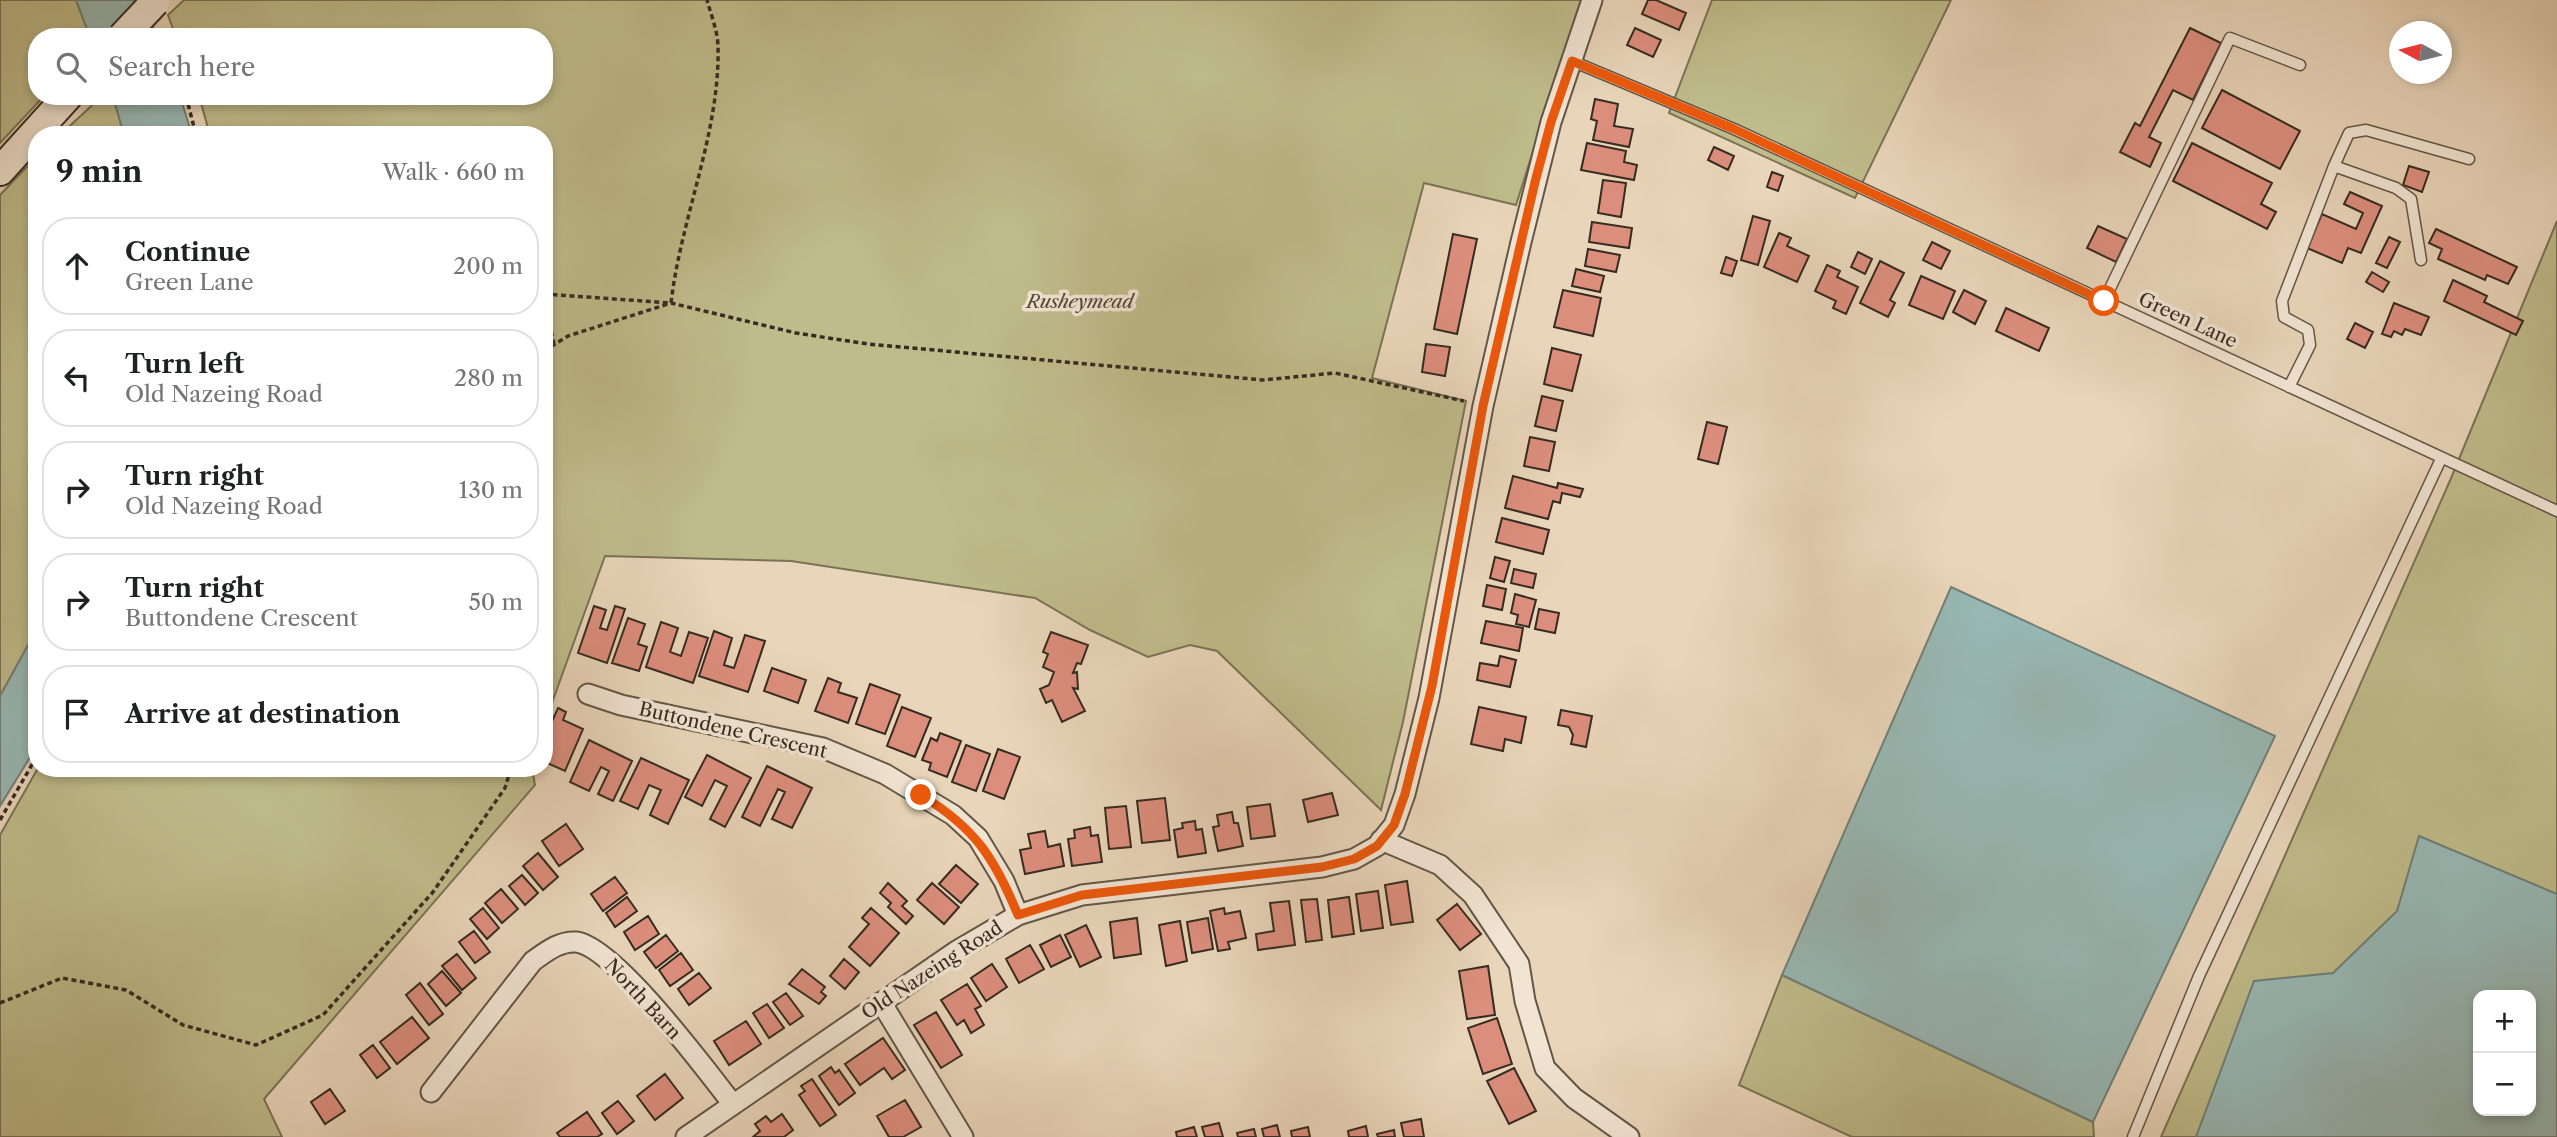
<!DOCTYPE html>
<html lang="en">
<head>
<meta charset="utf-8">
<style>
	body { margin:0; font-family:"Libre Caslon Text",serif; background:#f6f6f6; color:#202124 }
	.controls { position:absolute; right:21px; bottom:21px; display:grid; overflow:hidden; border-radius:14px; box-shadow:0 4px 10px #0003 }
	.controls button { width:63px; height:63px; display:grid; place-items:center; padding:0; border:0; border-bottom:2px solid #e0e0e0; background:#fff; color:#202124; font:35px sans-serif }
	.compass { position:absolute; left:2389px; top:21px; width:63px; height:63px; border-radius:50%; background:#fff; box-shadow:0 4px 10px #0003; rotate:277deg }
	.stop { position:absolute; width:21px; height:21px; margin:-16px; border:5px solid #ea580c; border-radius:50%; background:#fff }
	.stop.end { background:#ea580c; border-color:#fff; box-shadow:0 2px 7px #0008 }
	.list { margin:0; padding:0; list-style:none }
	h2 { display:flex; justify-content:space-between; align-items:center; height:91px; margin:0; padding:0 28px; font-size:30px }
	h2 small { font-size:23px; font-weight:400; color:#757577 }
	.list li { display:grid; grid-template-columns:46px 1fr auto; gap:21px; align-items:center; box-sizing:border-box; height:98px; margin:0 14px 14px; padding:0 14px; border:2px solid #e0e0e0; border-radius:28px }
	.list b { display:block; font-size:26px; white-space:nowrap }
	.list p { margin:0; font-size:23px; white-space:nowrap; color:#757577 }
	.list em { font-size:23px; font-style:normal; color:#757577 }
	.icon { flex:none; width:38px; height:38px; fill:none; stroke:currentColor; stroke-width:2; stroke-linecap:round; stroke-linejoin:round }
	.map { position:relative; flex:none; width:2557px; height:1137px; overflow:hidden }
	.search { position:absolute; background:#fff; box-shadow:0 4px 10px #0003; left:28px; top:28px; width:525px; height:77px; display:flex; align-items:center; gap:18px; box-sizing:border-box; padding:0 24px; border-radius:28px; color:#757577; font-size:26px }
	.panel { position:absolute; background:#fff; box-shadow:0 4px 10px #0003; left:28px; top:126px; width:525px; height:651px; border-radius:28px }
	.map>svg:first-child { display:block }
	.green { fill:#bfbb8a; stroke:#7a7356; stroke-width:2; fill-rule:evenodd }
	.water { fill:#98b8b4; stroke:#718079; stroke-width:2; fill-rule:evenodd }
	.building { fill:#dc8e7d; stroke:#362b21; stroke-width:2 }
	.lines { fill:none; stroke-linecap:round; stroke-linejoin:round }
	.lane-casing { stroke:#635647; stroke-width:13 }
	.street-casing { stroke:#635647; stroke-width:23 }
	.secondary-casing { stroke:#362b21; stroke-width:32 }
	.path { stroke:#362b21; stroke-width:3.5; stroke-dasharray:5 3.5; stroke-linecap:butt }
	.lane { stroke:#f1e4d2; stroke-width:10 }
	.street { stroke:#f1e4d2; stroke-width:19 }
	.secondary { stroke:#f1e4d2; stroke-width:28 }
	.secondary-bridge-casing { stroke:#362b21; stroke-width:32; stroke-linecap:butt }
	.secondary-bridge { stroke:#f1e4d2; stroke-width:28 }
	.route { stroke:#ea580c; stroke-width:9 }
	.labels { text-anchor:middle; dominant-baseline:central; stroke-width:7; stroke-linejoin:round; paint-order:stroke }
	.park-label { font-size:19px; font-style:italic; fill:#514836; stroke:#f1e4d2 }
	.street-label { font-size:19px; fill:#362b21; stroke:#f1e4d2 }
</style>
</head>
<body>
<div class="map">
<svg width="2557" height="1137" viewBox="0 0 2557 1137">
	<rect width="100%" height="100%" fill="#e9d5b9"/>
	<filter id="stains"><feTurbulence type="fractalNoise" baseFrequency=".00286" numOctaves="4"/><feColorMatrix values="0 0 0 0 .2 0 0 0 0 .09 0 0 0 0 .02 0 0 0 .5 -.17"/></filter>
	<radialGradient id="worn" r=".72"><stop offset=".6" stop-color="#630" stop-opacity="0"/><stop offset="1" stop-color="#630" stop-opacity=".3"/></radialGradient>
	<path class="green" d="M0,0H76L90,37H37V96H44L0,143Z
		M184,0H1581L1516,205L1424,183L1372,378L1466,401L1403,722L1381,810L1217,651L1190,645L1148,657L1090,630L1035,598L791,561L605,556L544,725V135H210L199,96H544V37H176L168,15Z
		M1712,0H1951L1855,198L1669,113Z
		M102,96H113L124,135H60Z
		M37,156V629L0,696V195Z
		M2557,221V1137H2161L2452,476ZM2478,995H2531V1111H2478Z
		M38,768H532L535,785L264,1099L282,1137H0V835Z
		M1782,975L2093,1122L2094,1137H1852L1739,1085Z"/>
	<path class="water" d="M76,0H142L157,37H90Z
		M113,96H180L192,135H124Z
		M1951,587L2275,736L2093,1122L1782,975Z
		M37,629V746L0,806V696Z
		M2419,836L2557,894V1137H2196L2254,981L2333,973L2397,911ZM2531,995V1111H2478V995Z"/>
	<path class="building" d="M1648,0H1656L1686,13L1679,30L1642,14Z
		M1635,28L1661,40L1653,57L1627,45Z
		M2190,28L2221,43L2193,100L2173,90L2149,137L2161,143L2150,167L2120,152L2135,123L2140,126Z
		M2222,90L2300,131L2280,169L2202,128Z
		M1595,99L1618,104L1614,126L1633,129L1629,147L1593,140L1597,121L1591,119Z
		M1587,143L1626,151L1624,162L1637,165L1634,180L1581,170Z
		M2192,143L2272,183L2261,204L2276,212L2267,229L2173,181Z
		M1714,147L1734,156L1728,170L1708,160Z
		M2409,166L2429,172L2422,192L2403,185Z
		M1772,172L1783,176L1778,191L1767,187Z
		M1603,180L1626,183L1621,217L1598,213Z
		M2350,192L2382,206L2361,253L2348,248L2342,263L2307,248L2322,214L2356,229L2363,213L2344,204Z
		M1753,216L1770,221L1758,265L1741,260Z
		M1592,222L1632,228L1629,248L1589,242Z
		M2098,226L2127,239L2116,262L2087,248Z
		M2436,229L2517,267L2508,284L2487,275L2485,280L2438,259L2442,249L2429,243Z
		M1779,233L1791,238L1787,246L1809,256L1797,282L1764,267Z
		M1453,234L1477,239L1457,334L1434,329Z
		M2389,237L2400,242L2387,268L2376,263Z
		M1932,242L1950,251L1941,269L1923,260Z
		M1588,249L1620,255L1616,272L1585,266Z
		M1858,252L1872,259L1865,274L1851,267Z
		M1726,257L1737,261L1732,276L1721,273Z
		M1880,261L1904,273L1890,300L1895,303L1888,317L1860,303Z
		M1827,265L1840,271L1837,277L1858,287L1846,314L1833,308L1836,301L1815,291Z
		M1576,269L1604,276L1600,292L1572,286Z
		M2372,272L2389,282L2383,292L2366,282Z
		M1921,276L1955,291L1943,319L1909,305Z
		M2453,280L2487,296L2484,302L2523,321L2516,335L2444,301Z
		M1563,290L1601,298L1593,336L1554,327Z
		M1964,290L1986,301L1975,324L1953,312Z
		M2394,303L2429,317L2421,335L2405,329L2402,335L2394,331L2391,337L2382,334Z
		M2006,308L2049,328L2039,351L1996,331Z
		M2355,323L2373,332L2365,348L2347,339Z
		M1426,344L1450,347L1445,376L1422,372Z
		M1552,348L1581,355L1572,391L1544,384Z
		M1542,396L1563,401L1556,431L1535,426Z
		M1707,422L1727,427L1718,464L1698,459Z
		M1530,437L1555,442L1549,471L1524,466Z
		M1513,476L1557,488L1558,483L1583,489L1580,497L1562,493L1560,503L1553,501L1548,519L1505,508Z
		M1502,518L1549,530L1543,554L1496,542Z
		M1495,557L1510,561L1504,582L1490,578Z
		M1514,569L1536,574L1533,588L1511,583Z
		M1487,585L1506,589L1502,610L1483,606Z
		M1515,594L1536,600L1529,627L1516,624L1518,615L1511,613Z
		M594,606L606,610L600,628L607,630L615,606L625,609L607,663L578,653Z
		M1539,609L1559,613L1555,633L1535,629Z
		M628,618L645,624L638,644L647,647L639,671L612,663Z
		M1486,621L1523,628L1519,651L1481,643Z
		M661,622L678,628L670,652L681,656L689,632L708,638L693,683L646,667Z
		M714,631L732,638L724,665L734,668L745,635L765,641L748,692L699,676Z
		M1051,632L1088,645L1081,664L1077,663L1073,673L1077,672L1078,689L1073,688L1085,711L1062,722L1052,700L1046,703L1040,689L1049,685L1054,672L1043,667L1048,654L1043,652Z
		M1500,656L1516,660L1510,687L1477,680L1480,663L1498,666Z
		M772,668L806,680L798,703L764,691Z
		M828,678L841,683L838,692L857,698L848,723L815,711Z
		M870,684L900,695L885,734L856,724Z
		M902,707L931,718L915,757L887,746Z
		M1479,707L1526,717L1521,743L1505,739L1503,751L1471,744Z
		M558,708L566,712L563,720L583,729L565,771L545,762L548,757L544,755V739Z
		M1561,710L1592,716L1586,747L1571,744L1573,735L1569,727L1558,725Z
		M940,733L961,741L947,777L929,770L931,763L922,760L931,738L937,741Z
		M589,740L632,761L613,801L598,794L609,771L601,767L589,791L570,782Z
		M966,745L990,754L976,791L952,782Z
		M998,749L1020,757L1004,799L983,791Z
		M707,755L751,778L725,827L710,819L727,786L715,780L702,806L685,797Z
		M641,758L689,780L668,824L650,815L661,790L649,785L638,809L620,801Z
		M767,766L812,788L792,828L772,819L785,792L778,789L760,826L742,817Z
		M1332,793L1338,815L1308,822L1303,800Z
		M1165,798L1170,840L1142,843L1137,801Z
		M1270,804L1275,836L1251,839L1247,807Z
		M1126,806L1131,847L1109,849L1105,808Z
		M1232,812L1234,823H1238L1243,846L1218,851L1213,827L1219,826L1217,815Z
		M1195,821L1196,830L1202,829L1206,853L1178,857L1174,830L1183,828L1182,823Z
		M566,824L583,849L559,866L542,841Z
		M1090,827L1091,836L1098,835L1102,862L1072,866L1068,839L1075,838L1074,830Z
		M1045,831L1048,847L1060,844L1064,866L1025,874L1020,850L1031,848L1028,834Z
		M538,853L558,877L543,890L523,866Z
		M956,865L978,884L961,903L939,884Z
		M522,875L538,893L525,905L509,886Z
		M615,877L627,893L603,911L591,894Z
		M1407,881L1413,922L1391,925L1385,885Z
		M888,883L907,901L902,906L913,916L906,924L888,907L891,903L880,893Z
		M932,883L959,907L944,924L917,900Z
		M501,889L518,909L502,923L485,903Z
		M1378,891L1383,928L1361,931L1356,894Z
		M627,897L637,911L615,927L606,913Z
		M1349,897L1354,934L1332,937L1328,900Z
		M1317,899L1322,940L1306,942L1301,900Z
		M1289,901L1295,945L1258,950L1256,934L1274,931L1270,903Z
		M1457,904L1481,934L1460,950L1437,920Z
		M483,908L499,928L487,939L470,919Z
		M871,908L899,933L870,966L849,947L869,924L862,918Z
		M1224,908L1225,914L1240,911L1246,938L1228,942L1230,949L1218,951L1210,911Z
		M648,916L659,934L635,950L624,932Z
		M1137,918L1141,954L1114,958L1110,922Z
		M1208,918L1213,949L1192,953L1187,922Z
		M1180,921L1187,961L1166,966L1159,925Z
		M1086,925L1101,957L1080,967L1065,935Z
		M474,931L490,952L475,963L459,942Z
		M666,935L678,951L656,968L644,952Z
		M1060,935L1071,957L1051,967L1040,945Z
		M1030,945L1044,969L1019,983L1006,959Z
		M681,953L693,970L670,986L659,970Z
		M457,954L476,978L462,990L442,966Z
		M844,959L859,972L845,989L830,976Z
		M992,964L1007,987L986,1001L971,978Z
		M1488,966L1495,1015L1467,1019L1459,971Z
		M802,969L825,987L821,992L826,996L819,1004L789,984Z
		M442,971L461,993L446,1006L428,984Z
		M699,973L711,988L689,1005L678,989Z
		M420,983L443,1014L429,1025L406,995Z
		M967,984L981,1006L975,1009L984,1025L971,1033L964,1020L957,1025L941,1000Z
		M786,993L803,1016L790,1025L773,1002Z
		M767,1004L784,1028L769,1038L753,1013Z
		M936,1012L962,1055L941,1068L914,1025Z
		M412,1017L429,1038L397,1064L380,1042Z
		M1497,1018L1512,1064L1483,1074L1468,1028Z
		M746,1021L761,1044L729,1065L714,1041Z
		M883,1038L905,1070L892,1079L884,1068L860,1085L845,1064Z
		M373,1045L390,1068L377,1078L360,1055Z
		M831,1067L835,1073L839,1070L855,1093L839,1105L819,1076Z
		M1514,1068L1536,1111L1509,1124L1487,1081Z
		M665,1074L683,1098L655,1120L637,1096Z
		M812,1079L836,1115L820,1126L799,1095L805,1091L801,1086Z
		M330,1089L345,1111L325,1124L311,1102Z
		M905,1100L921,1127L903,1137H889L877,1116Z
		M618,1101L634,1121L617,1134L602,1113Z
		M587,1112L602,1134L597,1137H560L557,1133Z
		M782,1114L793,1130L784,1137H753L760,1131L755,1124L766,1116L771,1122Z
		M1421,1119L1424,1137H1404L1401,1123Z
		M1219,1123L1223,1137H1205L1202,1127Z
		M1277,1125L1280,1137H1264L1262,1129Z
		M1366,1126L1368,1137H1349L1348,1131Z
		M1194,1127L1197,1137H1177L1176,1132Z
		M1308,1127L1310,1137H1292L1291,1131Z
		M1254,1129L1256,1137H1238L1237,1133Z
		M1394,1130L1395,1137H1378L1377,1134Z"/>
	<g class="lines">
		<defs>
			<path id="lane" d="M1572,61L1734,129L2557,511
				M2334,166L2349,133L2366,130L2469,159
				M2104,301L2230,38L2300,65
				M2289,387L2310,345L2308,330L2284,317L2282,301L2334,166L2396,188L2411,199L2421,260
				M2133,1137L2199,976L2441,459"/>
			<path id="street" d="M588,694L621,705L823,748L885,774L953,815L978,838L1004,881L1018,915
				M1381,840L1440,865L1473,895L1519,964L1525,1001L1545,1068L1574,1098L1629,1137
				M881,1002L963,1137
				M431,1092L533,961C546,952 559,941 576,942C614,946 706,1070 732,1103
				M686,1137L955,952L1018,915L1082,895L1322,867L1354,859L1377,846L1394,825L1405,794L1429,698L1483,406L1521,242L1551,122L1592,0"/>
			<path id="secondary" d="M0,171L68,96"/>
		</defs>
		<use href="#lane" class="lane-casing"/>
		<use href="#street" class="street-casing"/>
		<use href="#secondary" class="secondary-casing"/>
		<path class="path" d="M186,96L196,135
			M544,294L671,303C681,217 720,133 718,47C718,32 711,15 707,0
			M544,298L554,344
			M544,351L568,336L671,303L796,333L868,344L1263,380L1335,373L1464,401
			M544,641L547,645L544,655
			M0,820L37,756
			M0,1003L62,978L126,990L183,1025L256,1045L323,1015L433,892L505,788L511,768"/>
		<use href="#lane" class="lane"/>
		<use href="#street" class="street"/>
		<use href="#secondary" class="secondary"/>
		<defs>
			<path id="secondary-bridge" d="M122,37L155,2"/>
		</defs>
		<use href="#secondary-bridge" class="secondary-bridge-casing"/>
		<use href="#secondary-bridge" class="secondary-bridge"/>
	</g>
	<g class="lines">
		<path class="route" d="M921,795C975,828 994,857 1018,915L1082,895L1322,867L1354,859L1377,846L1394,825L1405,794L1432,686L1483,406L1535,182L1551,122L1572,61L1734,129L2104,301"/>
	</g>
	<g class="labels">
		<g class="park-label">
			<text x="1080" y="301">Rusheymead</text>
		</g>
		<g class="street-label">
			<text transform="translate(2188 320) rotate(25)">Green Lane</text>
			<text transform="translate(733 730) rotate(13)">Buttondene Crescent</text>
			<text transform="translate(932 970) rotate(-33)">Old Nazeing Road</text>
			<text transform="translate(643 999) rotate(47)">North Barn</text>
		</g>
	</g>
	<rect width="100%" height="100%" filter="url(#stains)"/>
	<rect width="100%" height="100%" fill="url(#worn)"/>
</svg>
<div class="controls">
<button>+</button>
<button>−</button>
</div>
<svg class="compass" viewBox="-18 -18 36 36"><path d="M0-13l5 13h-10z" fill="#e53935"/><path d="M0 13l5-13h-10z" fill="#757577"/></svg>
<div class="stop" style="left:2104px;top:301px"></div>
<div class="stop end" style="left:921px;top:795px"></div>
<div class="search"><svg class="icon" aria-label="search" viewBox="0 0 24 24"><circle cx="10" cy="10" r="6"/><path d="M15 15l6 6"/></svg>Search here</div>
<section class="panel">
<h2>9 min<small>Walk · 660 m</small></h2>
<ul class="list">
<li><svg class="icon" aria-label="ahead" viewBox="0 0 24 24"><path d="M12 20V5M6 11l6-6 6 6"/></svg><div><b>Continue</b><p>Green Lane</p></div><em>200 m</em></li>
<li><svg class="icon" aria-label="left" viewBox="0 0 24 24"><path d="M17 20v-9H6M10 6l-5 5 5 5"/></svg><div><b>Turn left</b><p>Old Nazeing Road</p></div><em>280 m</em></li>
<li><svg class="icon" aria-label="right" viewBox="0 0 24 24"><path d="M7 20v-9h11M14 6l5 5-5 5"/></svg><div><b>Turn right</b><p>Old Nazeing Road</p></div><em>130 m</em></li>
<li><svg class="icon" aria-label="right" viewBox="0 0 24 24"><path d="M7 20v-9h11M14 6l5 5-5 5"/></svg><div><b>Turn right</b><p>Buttondene Crescent</p></div><em>50 m</em></li>
<li><svg class="icon" aria-label="arrive" viewBox="0 0 24 24"><path d="M6 21V4h12l-3 4 3 4H6"/></svg><div><b>Arrive at destination</b></div></li>
</ul>
</section>
</div>
</body>
</html>
